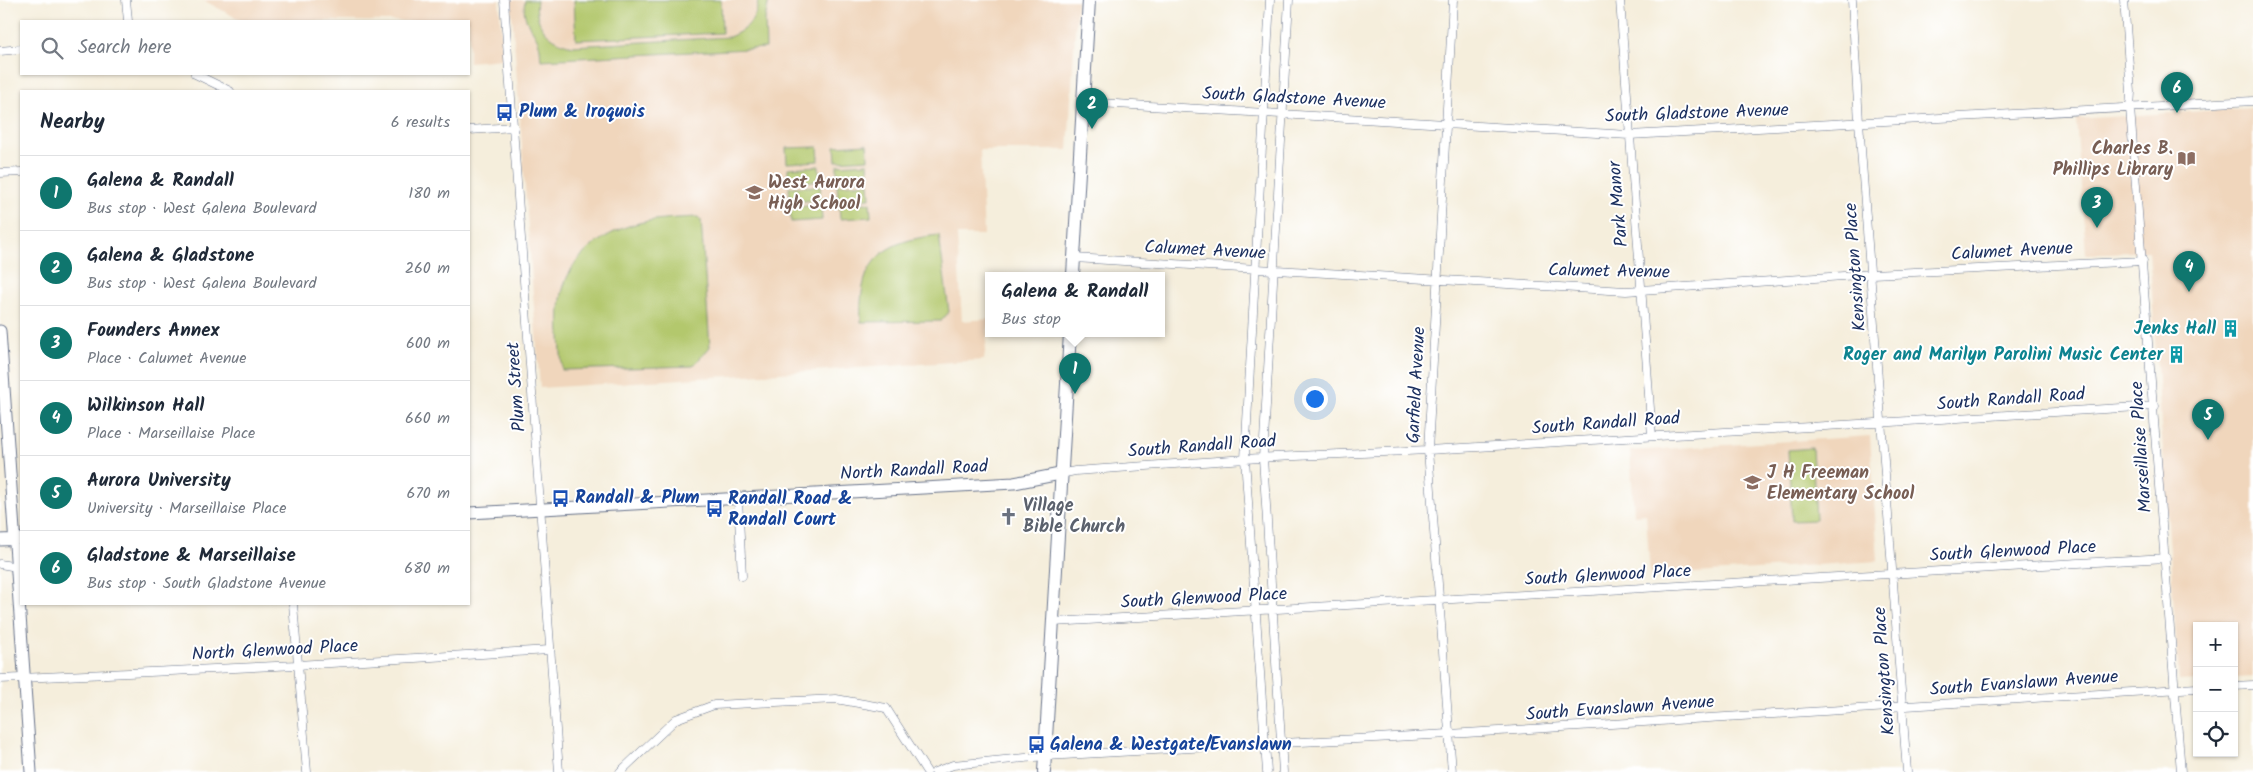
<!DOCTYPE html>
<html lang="en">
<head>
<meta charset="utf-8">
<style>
	body { margin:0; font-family:Kalam,sans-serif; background:#f2f2f3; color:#1f2937 }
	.controls { position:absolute; right:15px; bottom:15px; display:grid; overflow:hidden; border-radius:0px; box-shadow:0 1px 4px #0004 }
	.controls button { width:45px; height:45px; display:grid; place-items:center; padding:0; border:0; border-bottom:1px solid #e0e1e3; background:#fff; color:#1f2937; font:25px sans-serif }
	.you { position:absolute; left:1314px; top:398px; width:18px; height:18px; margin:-12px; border:4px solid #fff; border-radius:50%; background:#1a73e8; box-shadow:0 0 0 8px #1a73e833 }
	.badge { display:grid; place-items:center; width:32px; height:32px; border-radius:50%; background:#0f766e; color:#fff; font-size:16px; font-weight:700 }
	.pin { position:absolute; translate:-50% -41px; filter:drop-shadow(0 1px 2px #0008) }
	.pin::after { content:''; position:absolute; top:26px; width:18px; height:15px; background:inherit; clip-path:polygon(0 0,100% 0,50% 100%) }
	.popup { position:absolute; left:985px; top:272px; width:180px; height:65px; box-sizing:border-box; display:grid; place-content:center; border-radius:0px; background:#fff; filter:drop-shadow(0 1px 4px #0005); font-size:16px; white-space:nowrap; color:#747a83 }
	.popup b { font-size:19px; color:#1f2937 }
	.popup::after { content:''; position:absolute; left:50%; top:100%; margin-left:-10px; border:10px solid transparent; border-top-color:#fff }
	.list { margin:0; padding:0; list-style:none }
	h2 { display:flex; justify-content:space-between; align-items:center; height:65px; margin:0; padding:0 20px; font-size:21px }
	h2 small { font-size:16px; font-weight:400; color:#747a83 }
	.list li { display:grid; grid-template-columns:32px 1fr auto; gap:15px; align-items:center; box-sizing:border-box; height:75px; padding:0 20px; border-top:1px solid #e0e1e3 }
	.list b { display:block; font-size:19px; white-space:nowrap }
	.list p { margin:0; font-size:16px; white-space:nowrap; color:#747a83 }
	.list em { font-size:16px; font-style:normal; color:#747a83 }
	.icon { flex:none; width:28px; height:28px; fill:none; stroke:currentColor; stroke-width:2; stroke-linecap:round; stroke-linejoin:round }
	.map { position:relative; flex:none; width:2253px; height:772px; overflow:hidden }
	.search { position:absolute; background:#fff; box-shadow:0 1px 4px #0004; left:20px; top:20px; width:450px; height:55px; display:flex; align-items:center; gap:12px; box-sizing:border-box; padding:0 18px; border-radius:0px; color:#747a83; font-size:19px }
	.panel { position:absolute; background:#fff; box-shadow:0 1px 4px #0004; left:20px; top:90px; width:450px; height:515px; border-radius:0px }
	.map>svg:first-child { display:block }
	.built { fill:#f0d6bc }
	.green { fill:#b3c86d; stroke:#677c66 }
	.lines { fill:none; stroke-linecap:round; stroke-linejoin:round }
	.street-casing { stroke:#67728a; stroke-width:9 }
	.secondary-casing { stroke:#67728a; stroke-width:13 }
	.primary-casing { stroke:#67728a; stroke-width:14 }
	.street { stroke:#fff; stroke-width:8 }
	.secondary { stroke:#fff; stroke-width:11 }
	.primary { stroke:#fff; stroke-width:12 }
	.labels { text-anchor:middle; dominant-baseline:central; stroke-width:4; stroke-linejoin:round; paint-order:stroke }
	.street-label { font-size:18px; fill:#1b2f5e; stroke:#fff }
	.transit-label { font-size:18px; font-weight:bold; fill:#164399; stroke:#fff; text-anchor:start }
	.education-label { font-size:18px; font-weight:bold; fill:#785e54; stroke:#fff; text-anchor:start }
	.culture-label { font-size:18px; font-weight:bold; fill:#0d838f; stroke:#fff; text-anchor:end }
	.worship-label { font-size:18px; font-weight:bold; fill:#5b616d; stroke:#fff; text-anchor:start }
</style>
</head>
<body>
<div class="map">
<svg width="2253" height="772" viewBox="0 0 2253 772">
	<rect width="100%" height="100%" fill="#fff"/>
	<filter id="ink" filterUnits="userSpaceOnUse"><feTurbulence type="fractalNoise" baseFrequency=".02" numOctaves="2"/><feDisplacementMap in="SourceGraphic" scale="10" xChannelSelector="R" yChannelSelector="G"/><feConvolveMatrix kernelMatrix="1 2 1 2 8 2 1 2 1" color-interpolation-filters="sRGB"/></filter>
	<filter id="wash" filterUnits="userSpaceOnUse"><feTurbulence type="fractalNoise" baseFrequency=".0096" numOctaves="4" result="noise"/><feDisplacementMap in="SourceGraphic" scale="20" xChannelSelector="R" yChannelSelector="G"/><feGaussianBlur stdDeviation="1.12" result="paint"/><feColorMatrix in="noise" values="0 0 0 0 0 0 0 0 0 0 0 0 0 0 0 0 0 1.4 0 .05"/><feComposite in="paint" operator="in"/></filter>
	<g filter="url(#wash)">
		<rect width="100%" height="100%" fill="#f5eedc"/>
		<path class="built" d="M203,0H499L503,59L469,62V21H242Z
			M511,0H1077L1068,150H980L984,235H957L962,321L989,319L984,360L540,388Z
			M2253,108V677L2234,678V626H2197V680L2179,681L2149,251L2086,254L2076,119Z
			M1870,436L1878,561L1650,576L1646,514L1634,515L1630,451Z"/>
		<path class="green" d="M525,0H537C533,25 550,42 573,46L729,37C747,30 757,19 758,0H769L765,19L766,48L541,60C540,55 541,49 539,44C534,27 521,24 525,0Z
			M574,0H721L722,33L576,40Z
			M867,144L868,159L836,161L835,146Z
			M818,147L819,161L787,163L786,148Z
			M868,163L869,178L837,180V165Z
			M819,166L820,181L788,183V168Z
			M869,183L870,198L838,200L837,185Z
			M820,186L821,200L790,202L789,187Z
			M870,203L871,217L840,219L839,204Z
			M821,205L822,220L791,222L790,207Z
			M698,217L701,220L710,347L693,366L562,370C561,345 557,317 562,293C567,271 578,257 596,243C630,219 658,219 698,217Z
			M939,235L949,312L941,321L861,322C858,262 880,241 939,235Z
			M1812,448L1816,520L1792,521L1788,450Z"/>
	</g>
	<g filter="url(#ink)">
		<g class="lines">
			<defs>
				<path id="street" d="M126,0L128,21
					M504,0L559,772
					M1620,0L1652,436
					M1852,0L1859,122L1907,772
					M2124,0L2131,92L2130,108L2181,772
					M0,51L21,49
					M195,74L230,91
					M1083,102L1629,135L2253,101
					M469,130L514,127
					M0,173L21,172
					M1074,258L1626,291L1872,274L2143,261
					M1060,474L1075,471L1274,457L1428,450L2155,406
					M738,499L742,576
					M0,564L17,567
					M293,604L307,772
					M1053,622L2166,558
					M0,679L297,665L550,650
					M2234,686L2253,685
					M620,772L676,719L714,705L836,699L886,708L927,772
					M935,772L953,765L1045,756L1449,734L2197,688
					M1267,772L1245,459L1270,0
					M1283,772L1263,458L1289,0
					M1452,772L1428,450L1453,0"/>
				<path id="secondary" d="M0,331L31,772
					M469,513L1014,483L1060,474
					M0,540L21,539"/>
				<path id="primary" d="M1073,275L1089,0
					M1044,772L1070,333"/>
			</defs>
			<use href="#street" class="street-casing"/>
			<use href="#secondary" class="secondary-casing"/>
			<use href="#primary" class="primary-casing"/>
			<use href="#street" class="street"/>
			<use href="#secondary" class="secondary"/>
			<use href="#primary" class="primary"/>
		</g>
	</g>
	<defs>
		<symbol id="bus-bare" viewBox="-9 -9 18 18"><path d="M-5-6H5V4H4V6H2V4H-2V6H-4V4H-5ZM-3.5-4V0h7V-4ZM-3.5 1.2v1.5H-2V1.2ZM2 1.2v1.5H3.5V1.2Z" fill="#1a4fb4" stroke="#fff" stroke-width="2.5" paint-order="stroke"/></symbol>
		<symbol id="library-bare" viewBox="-9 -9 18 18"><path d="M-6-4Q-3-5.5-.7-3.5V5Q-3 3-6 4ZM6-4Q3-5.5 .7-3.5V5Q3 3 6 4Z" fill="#8d6e63" stroke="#fff" stroke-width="2.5" paint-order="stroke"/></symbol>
		<symbol id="school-bare" viewBox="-9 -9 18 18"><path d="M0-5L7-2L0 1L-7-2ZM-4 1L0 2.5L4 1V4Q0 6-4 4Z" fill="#8d6e63" stroke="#fff" stroke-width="2.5" paint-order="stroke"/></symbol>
		<symbol id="building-bare" viewBox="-9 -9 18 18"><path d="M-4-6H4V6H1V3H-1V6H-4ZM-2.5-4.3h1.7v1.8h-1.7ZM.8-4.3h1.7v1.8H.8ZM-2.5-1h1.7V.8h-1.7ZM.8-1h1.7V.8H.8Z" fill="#0f9aa8" stroke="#fff" stroke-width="2.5" paint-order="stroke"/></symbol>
		<symbol id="church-bare" viewBox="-9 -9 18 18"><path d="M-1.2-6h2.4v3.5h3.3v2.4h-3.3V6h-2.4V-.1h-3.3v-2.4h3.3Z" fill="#6b7280" stroke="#fff" stroke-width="2.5" paint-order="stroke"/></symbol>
	</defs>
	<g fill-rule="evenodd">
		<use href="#bus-bare" x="492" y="100" width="25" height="25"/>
		<use href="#library-bare" x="2174" y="146" width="25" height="25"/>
		<use href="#school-bare" x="742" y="180" width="25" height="25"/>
		<use href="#building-bare" x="2218" y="316" width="25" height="25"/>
		<use href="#building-bare" x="2164" y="342" width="25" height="25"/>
		<use href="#school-bare" x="1740" y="470" width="25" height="25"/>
		<use href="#bus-bare" x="548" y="486" width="25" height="25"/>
		<use href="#bus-bare" x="702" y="496" width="25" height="25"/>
		<use href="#church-bare" x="996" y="504" width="25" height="25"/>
		<use href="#bus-bare" x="1024" y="732" width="25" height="25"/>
	</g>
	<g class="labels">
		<g class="street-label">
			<text transform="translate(1294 99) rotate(3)">South Gladstone Avenue</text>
			<text transform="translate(1697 114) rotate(-2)">South Gladstone Avenue</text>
			<text transform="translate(1619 204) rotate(-95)">Park Manor</text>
			<text transform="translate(1205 251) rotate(3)">Calumet Avenue</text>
			<text transform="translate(2012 252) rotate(-3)">Calumet Avenue</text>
			<text transform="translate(1856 267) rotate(-94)">Kensington Place</text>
			<text transform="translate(1609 272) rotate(1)">Calumet Avenue</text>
			<text transform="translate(1417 385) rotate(-87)">Garfield Avenue</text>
			<text transform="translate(517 387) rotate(-94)">Plum Street</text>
			<text transform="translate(2011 400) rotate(-4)">South Randall Road</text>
			<text transform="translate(1606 424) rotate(-4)">South Randall Road</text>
			<text transform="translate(1202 447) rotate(-4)">South Randall Road</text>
			<text transform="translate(2142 447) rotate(-94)">Marseillaise Place</text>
			<text transform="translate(914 471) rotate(-3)">North Randall Road</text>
			<text transform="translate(2013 552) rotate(-3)">South Glenwood Place</text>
			<text transform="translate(1608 576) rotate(-3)">South Glenwood Place</text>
			<text transform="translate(1204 599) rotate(-3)">South Glenwood Place</text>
			<text transform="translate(275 651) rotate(-3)">North Glenwood Place</text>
			<text transform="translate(1885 671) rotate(-94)">Kensington Place</text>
			<text transform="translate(2024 684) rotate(-4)">South Evanslawn Avenue</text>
			<text transform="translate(1620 709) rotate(-4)">South Evanslawn Avenue</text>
		</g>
		<g class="transit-label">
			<text x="519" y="112">Plum &amp; Iroquois</text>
			<text x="575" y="498">Randall &amp; Plum</text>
			<text x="728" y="499">Randall Road &amp;<tspan x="728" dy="21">Randall Court</tspan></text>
			<text x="1050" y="745">Galena &amp; Westgate/Evanslawn</text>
		</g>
		<g class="education-label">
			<text x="2173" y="149" text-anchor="end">Charles B.<tspan x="2173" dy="21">Phillips Library</tspan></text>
			<text x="768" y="183">West Aurora<tspan x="768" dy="21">High School</tspan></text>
			<text x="1767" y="473">J H Freeman<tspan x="1767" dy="21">Elementary School</tspan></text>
		</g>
		<g class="culture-label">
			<text x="2216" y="329">Jenks Hall</text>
			<text x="2163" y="355">Roger and Marilyn Parolini Music Center</text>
		</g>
		<g class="worship-label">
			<text x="1023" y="506">Village<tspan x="1023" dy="21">Bible Church</tspan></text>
		</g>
	</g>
</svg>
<div class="controls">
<button>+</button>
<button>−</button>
<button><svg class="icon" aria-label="locate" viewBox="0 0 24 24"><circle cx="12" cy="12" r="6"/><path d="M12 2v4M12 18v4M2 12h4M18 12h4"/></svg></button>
</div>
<div class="you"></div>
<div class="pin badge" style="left:1075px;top:394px">1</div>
<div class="popup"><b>Galena &amp; Randall</b>Bus stop</div>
<div class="pin badge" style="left:1092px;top:129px">2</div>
<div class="pin badge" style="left:2097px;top:228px">3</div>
<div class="pin badge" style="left:2189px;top:292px">4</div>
<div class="pin badge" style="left:2208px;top:440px">5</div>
<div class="pin badge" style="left:2177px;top:113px">6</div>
<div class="search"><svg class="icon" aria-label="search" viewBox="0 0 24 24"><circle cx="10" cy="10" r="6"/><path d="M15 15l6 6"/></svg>Search here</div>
<section class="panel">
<h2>Nearby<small>6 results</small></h2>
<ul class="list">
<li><span class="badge">1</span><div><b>Galena &amp; Randall</b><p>Bus stop · West Galena Boulevard</p></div><em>180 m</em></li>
<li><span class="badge">2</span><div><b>Galena &amp; Gladstone</b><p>Bus stop · West Galena Boulevard</p></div><em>260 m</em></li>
<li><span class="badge">3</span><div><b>Founders Annex</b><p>Place · Calumet Avenue</p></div><em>600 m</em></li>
<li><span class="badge">4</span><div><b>Wilkinson Hall</b><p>Place · Marseillaise Place</p></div><em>660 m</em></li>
<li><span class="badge">5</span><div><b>Aurora University</b><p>University · Marseillaise Place</p></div><em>670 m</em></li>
<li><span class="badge">6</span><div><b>Gladstone &amp; Marseillaise</b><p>Bus stop · South Gladstone Avenue</p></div><em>680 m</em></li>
</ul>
</section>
</div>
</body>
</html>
